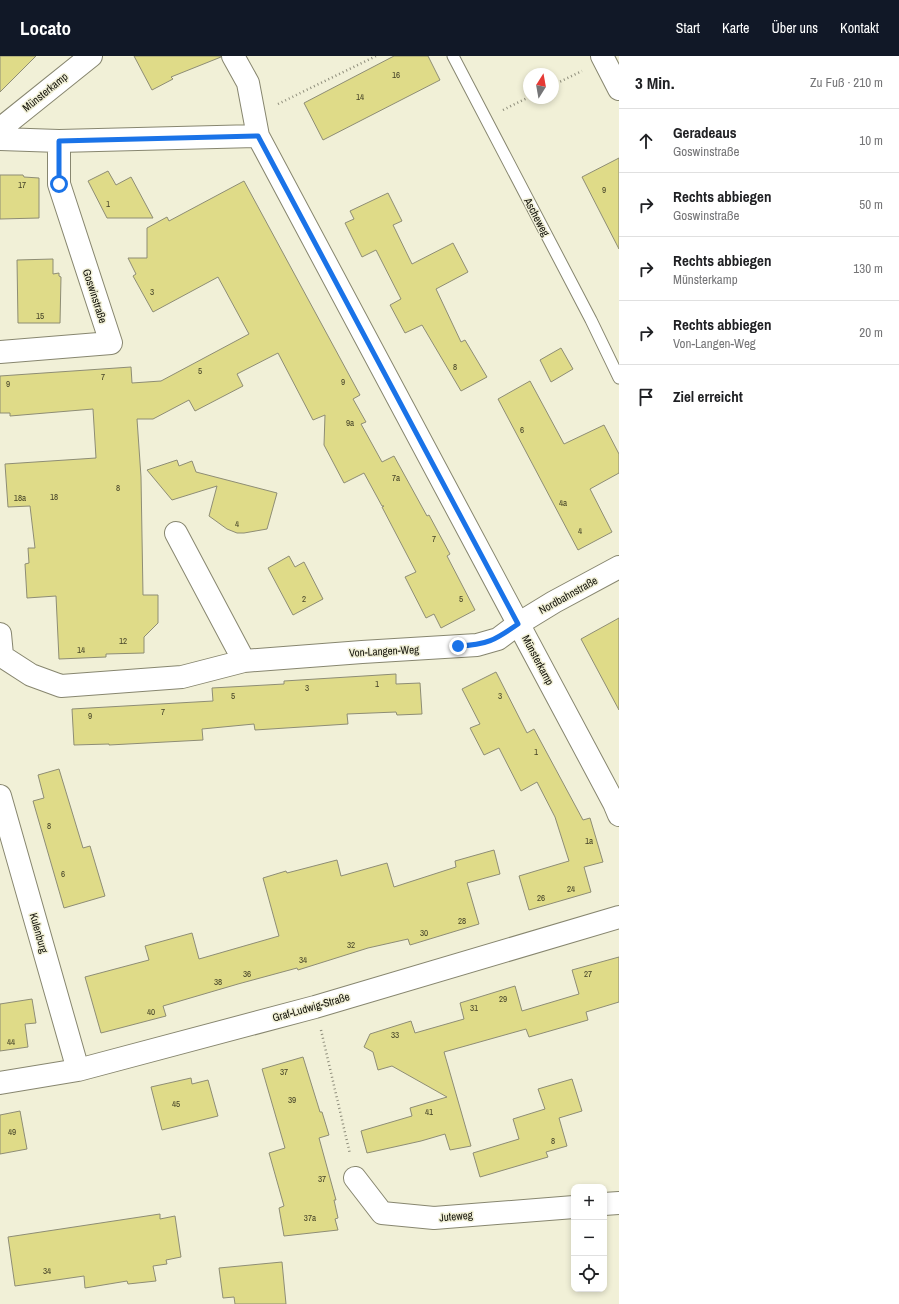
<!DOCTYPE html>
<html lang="de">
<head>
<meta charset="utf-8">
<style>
	body { margin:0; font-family:"Archivo Narrow",sans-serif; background:#f6f6f6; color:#202124 }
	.controls { position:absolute; right:12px; bottom:12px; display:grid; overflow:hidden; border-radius:8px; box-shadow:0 2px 6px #0003 }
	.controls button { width:36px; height:36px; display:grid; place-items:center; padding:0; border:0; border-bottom:1px solid #e0e0e0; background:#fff; color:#202124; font:20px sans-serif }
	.compass { position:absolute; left:523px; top:12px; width:36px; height:36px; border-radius:50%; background:#fff; box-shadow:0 2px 6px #0003; rotate:11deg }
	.stop { position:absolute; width:12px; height:12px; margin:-9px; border:3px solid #1a73e8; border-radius:50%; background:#fff }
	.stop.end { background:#1a73e8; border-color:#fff; box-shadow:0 1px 4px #0008 }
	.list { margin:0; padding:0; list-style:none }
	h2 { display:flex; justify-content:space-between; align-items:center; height:52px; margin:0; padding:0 16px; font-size:17px }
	h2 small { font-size:13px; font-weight:400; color:#757577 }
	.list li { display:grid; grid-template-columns:26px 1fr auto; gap:12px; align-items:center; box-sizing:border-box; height:64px; padding:0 16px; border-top:1px solid #e0e0e0 }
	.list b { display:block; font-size:15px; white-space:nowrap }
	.list p { margin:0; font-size:13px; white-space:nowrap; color:#757577 }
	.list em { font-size:13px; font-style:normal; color:#757577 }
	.icon { flex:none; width:22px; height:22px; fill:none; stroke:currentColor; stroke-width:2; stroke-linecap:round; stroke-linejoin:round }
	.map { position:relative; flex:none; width:619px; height:1248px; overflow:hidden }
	header { display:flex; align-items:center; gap:24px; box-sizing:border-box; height:56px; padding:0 20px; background:#111827; color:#fff }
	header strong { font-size:19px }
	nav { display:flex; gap:22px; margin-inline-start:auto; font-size:14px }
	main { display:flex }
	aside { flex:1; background:#fff }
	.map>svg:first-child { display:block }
	.building { fill:#dfdb88; stroke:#8e8d75 }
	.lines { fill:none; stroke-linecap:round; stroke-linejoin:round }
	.service-casing { stroke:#87866f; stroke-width:13 }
	.minor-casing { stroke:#87866f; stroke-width:24 }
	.path { stroke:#8e8d7b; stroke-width:2.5; stroke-dasharray:1 3; stroke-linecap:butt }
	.service { stroke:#fff; stroke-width:11 }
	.minor { stroke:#fff; stroke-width:22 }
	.route { stroke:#1a73e8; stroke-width:5 }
	.labels { text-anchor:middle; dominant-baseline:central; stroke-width:3; stroke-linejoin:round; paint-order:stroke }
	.number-label { font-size:9px; fill:#464429 }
	.street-label { font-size:11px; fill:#131209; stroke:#f1f0d7 }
</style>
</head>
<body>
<header>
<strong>Locato</strong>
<nav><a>Start</a><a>Karte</a><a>Über uns</a><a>Kontakt</a></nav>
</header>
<main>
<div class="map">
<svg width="619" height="1248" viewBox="0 0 619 1248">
	<rect width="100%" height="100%" fill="#f1f0d7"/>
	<path class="building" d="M0,0H36L0,36Z
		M134,0H221V1L171,21L173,23L152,34Z
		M394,0H428L440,24L323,84L304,47Z
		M619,102V193L582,121Z
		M108,115L116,129L131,121L153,162H107L88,125Z
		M0,119H23L24,121L39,122V162L0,163Z
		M244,125L360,339L353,343L366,366L361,368L382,406L394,400L427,460L429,459L450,498L447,500L475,554L441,572L434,558L426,562L405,521L416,516L382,451L384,450H382L364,417L344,427L324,389L325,359L313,364L278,297L237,318L243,330L195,355L189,344L153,363H137L141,421L143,539H158V567L144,581V597L106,598V601L59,603L56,540L27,542L25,508L29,507L28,492H35L30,450L8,451L5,408L96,402L93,353L10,360V357H0V320L131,311L132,327L161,325L249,278L218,221L153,256L133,220L136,218L128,202H147V172L167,161L169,165Z
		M388,137L402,165L393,169L412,208L453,187L468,216L436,233L461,286L465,284L487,321L461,335L422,269L405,277L390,249L401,243L376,194L362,201L345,167L354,163L350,155Z
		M53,203V218L59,217V220L61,221L60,267H18L17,204Z
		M561,292L573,313L551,326L540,304Z
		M530,325L564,388L604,369L619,398V417L590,433L612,476L578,494L498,343Z
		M177,404L179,410L192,405L196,416L277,437L267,473L244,477H237L227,473L209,460L217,430L172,444L147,414Z
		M289,500L295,511L304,506L323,543L293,559L268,512Z
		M619,562V654L581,583Z
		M496,616L527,677L534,673L583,764L590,762L603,806L584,811L591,836L529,854L519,820L569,805L555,761L537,726L521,735L499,692L484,699L470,672L480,668L462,633Z
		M396,618V628L420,627L422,658L397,659L396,656L347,658L348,668L255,674L254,668L202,673L203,684L109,689V688L74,689L72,653L213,645L212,632L284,628V625Z
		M59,713L83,792L90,790L105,840L64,852L33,745L44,742L38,719Z
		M494,794L500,818L467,827L479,868L410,889L408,883L368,892L298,914L297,912L238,928L163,950L166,960L101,977L85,921L149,904L145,890L192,877L199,903L279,880L263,822L286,815L287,817L337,804L341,820L387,807L394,831L456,811L455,805Z
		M619,901V946L586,956L588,964L529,981L526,973L444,996L471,1090L450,1094L445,1078L421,1085L367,1097L361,1075L412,1060L410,1052L447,1041L392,1010L378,1014L373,996L364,991L370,978L411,965L415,977L464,963L460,947L515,930L522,955L579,938L572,914Z
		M32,943L36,967L25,968L28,991L0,995V948Z
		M303,1001L320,1056H322L329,1079L319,1082L336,1144H334L338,1162L335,1163L338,1174L284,1180L279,1152L284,1150L269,1097L285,1092L262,1013Z
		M191,1022L192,1028L208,1024L218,1060L162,1074L151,1031Z
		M572,1023L582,1055L559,1062L567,1090L546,1096L548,1101L480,1121L473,1097L519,1083L513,1063L545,1053L538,1033Z
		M20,1055L27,1093L0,1098V1059Z
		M160,1158V1163L175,1160L181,1201L166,1204L167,1208L153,1210L156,1225L128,1228L127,1225L85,1232L84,1220L15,1230L8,1181Z
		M282,1206L286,1248H235L234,1241L223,1242L219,1212Z"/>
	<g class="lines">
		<defs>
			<path id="service" d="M453,0L591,264L619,322"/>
			<path id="minor" d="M233,0L248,27L258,80L614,747L619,759
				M602,0L619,33
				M0,73L91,0
				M0,83L59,85L258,80
				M0,296L111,287L59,128V85
				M176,477L244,605
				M0,578L2,599
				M0,599L31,619L61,630L182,621L244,605L362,596L477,589L498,583L518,568L554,546L619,511
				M0,740L78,1014
				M0,1027L78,1014L315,951L619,861
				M355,1122L382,1157L434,1162L574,1151
				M604,1148L619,1147"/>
		</defs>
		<use href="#service" class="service-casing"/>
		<use href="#minor" class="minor-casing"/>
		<path class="path" d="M553,29L582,15
			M278,48L376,0
			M503,54L529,41
			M321,974L350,1098"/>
		<use href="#service" class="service"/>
		<use href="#minor" class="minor"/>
	</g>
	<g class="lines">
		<path class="route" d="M59,128V85L258,80L518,568C495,584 487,589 458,590"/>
	</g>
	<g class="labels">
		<g class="number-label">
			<text x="396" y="19">16</text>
			<text x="360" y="41">14</text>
			<text x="22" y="129">17</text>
			<text x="604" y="134">9</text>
			<text x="108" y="148">1</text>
			<text x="152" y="236">3</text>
			<text x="40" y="260">15</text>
			<text x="455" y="311">8</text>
			<text x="200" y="315">5</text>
			<text x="103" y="321">7</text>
			<text x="343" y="326">9</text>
			<text x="8" y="328">9</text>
			<text x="350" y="367">9a</text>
			<text x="522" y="374">6</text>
			<text x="396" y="422">7a</text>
			<text x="118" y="432">8</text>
			<text x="54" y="441">18</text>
			<text x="20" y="442">18a</text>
			<text x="563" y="447">4a</text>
			<text x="237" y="468">4</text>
			<text x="580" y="475">4</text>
			<text x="434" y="483">7</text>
			<text x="304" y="543">2</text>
			<text x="461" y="543">5</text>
			<text x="123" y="585">12</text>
			<text x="81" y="594">14</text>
			<text x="377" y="628">1</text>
			<text x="307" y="632">3</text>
			<text x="233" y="640">5</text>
			<text x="500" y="640">3</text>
			<text x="163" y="656">7</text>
			<text x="90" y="660">9</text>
			<text x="536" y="696">1</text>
			<text x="49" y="770">8</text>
			<text x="589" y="785">1a</text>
			<text x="63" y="818">6</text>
			<text x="571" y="833">24</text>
			<text x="541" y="842">26</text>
			<text x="462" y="865">28</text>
			<text x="424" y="877">30</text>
			<text x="351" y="889">32</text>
			<text x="303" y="904">34</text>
			<text x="247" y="918">36</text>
			<text x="588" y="918">27</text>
			<text x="218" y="926">38</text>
			<text x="503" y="943">29</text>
			<text x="474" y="952">31</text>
			<text x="151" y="956">40</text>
			<text x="395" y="979">33</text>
			<text x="11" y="986">44</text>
			<text x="284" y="1016">37</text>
			<text x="292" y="1044">39</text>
			<text x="176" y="1048">45</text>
			<text x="429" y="1056">41</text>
			<text x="12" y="1076">49</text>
			<text x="553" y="1085">8</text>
			<text x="322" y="1123">37</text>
			<text x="310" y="1162">37a</text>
			<text x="47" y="1215">34</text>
		</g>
		<g class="street-label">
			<text transform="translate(45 36) rotate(-39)">Münsterkamp</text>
			<text transform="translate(537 161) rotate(62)">Ascheweg</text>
			<text transform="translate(95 240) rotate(72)">Goswinstraße</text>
			<text transform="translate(568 539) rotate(-29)">Nordbahnstraße</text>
			<text transform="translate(384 595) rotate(-3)">Von-Langen-Weg</text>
			<text transform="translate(538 604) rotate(62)">Münsterkamp</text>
			<text transform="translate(39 877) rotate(74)">Kulenburg</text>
			<text transform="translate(311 951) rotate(-16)">Graf-Ludwig-Straße</text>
			<text transform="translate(456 1160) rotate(-5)">Juteweg</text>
		</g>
	</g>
</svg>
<div class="controls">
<button>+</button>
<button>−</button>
<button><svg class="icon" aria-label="locate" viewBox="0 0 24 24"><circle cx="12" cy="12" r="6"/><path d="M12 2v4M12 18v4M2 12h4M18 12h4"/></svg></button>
</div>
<svg class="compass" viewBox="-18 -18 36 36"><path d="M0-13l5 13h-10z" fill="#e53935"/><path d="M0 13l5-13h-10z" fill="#757577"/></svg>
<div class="stop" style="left:59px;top:128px"></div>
<div class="stop end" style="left:458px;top:590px"></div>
</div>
<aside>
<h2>3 Min.<small>Zu Fuß · 210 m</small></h2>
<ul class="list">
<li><svg class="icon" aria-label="ahead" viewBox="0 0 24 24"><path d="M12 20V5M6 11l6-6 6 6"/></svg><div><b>Geradeaus</b><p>Goswinstraße</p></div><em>10 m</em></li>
<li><svg class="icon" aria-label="right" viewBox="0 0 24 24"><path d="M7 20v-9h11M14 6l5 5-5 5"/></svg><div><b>Rechts abbiegen</b><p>Goswinstraße</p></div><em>50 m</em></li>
<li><svg class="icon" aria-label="right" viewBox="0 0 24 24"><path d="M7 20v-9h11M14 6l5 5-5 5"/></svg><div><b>Rechts abbiegen</b><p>Münsterkamp</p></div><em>130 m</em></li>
<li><svg class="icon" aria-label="right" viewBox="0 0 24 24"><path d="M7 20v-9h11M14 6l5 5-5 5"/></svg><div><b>Rechts abbiegen</b><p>Von-Langen-Weg</p></div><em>20 m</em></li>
<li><svg class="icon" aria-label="arrive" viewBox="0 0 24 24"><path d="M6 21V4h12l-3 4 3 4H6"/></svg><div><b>Ziel erreicht</b></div></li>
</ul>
</aside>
</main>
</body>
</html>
